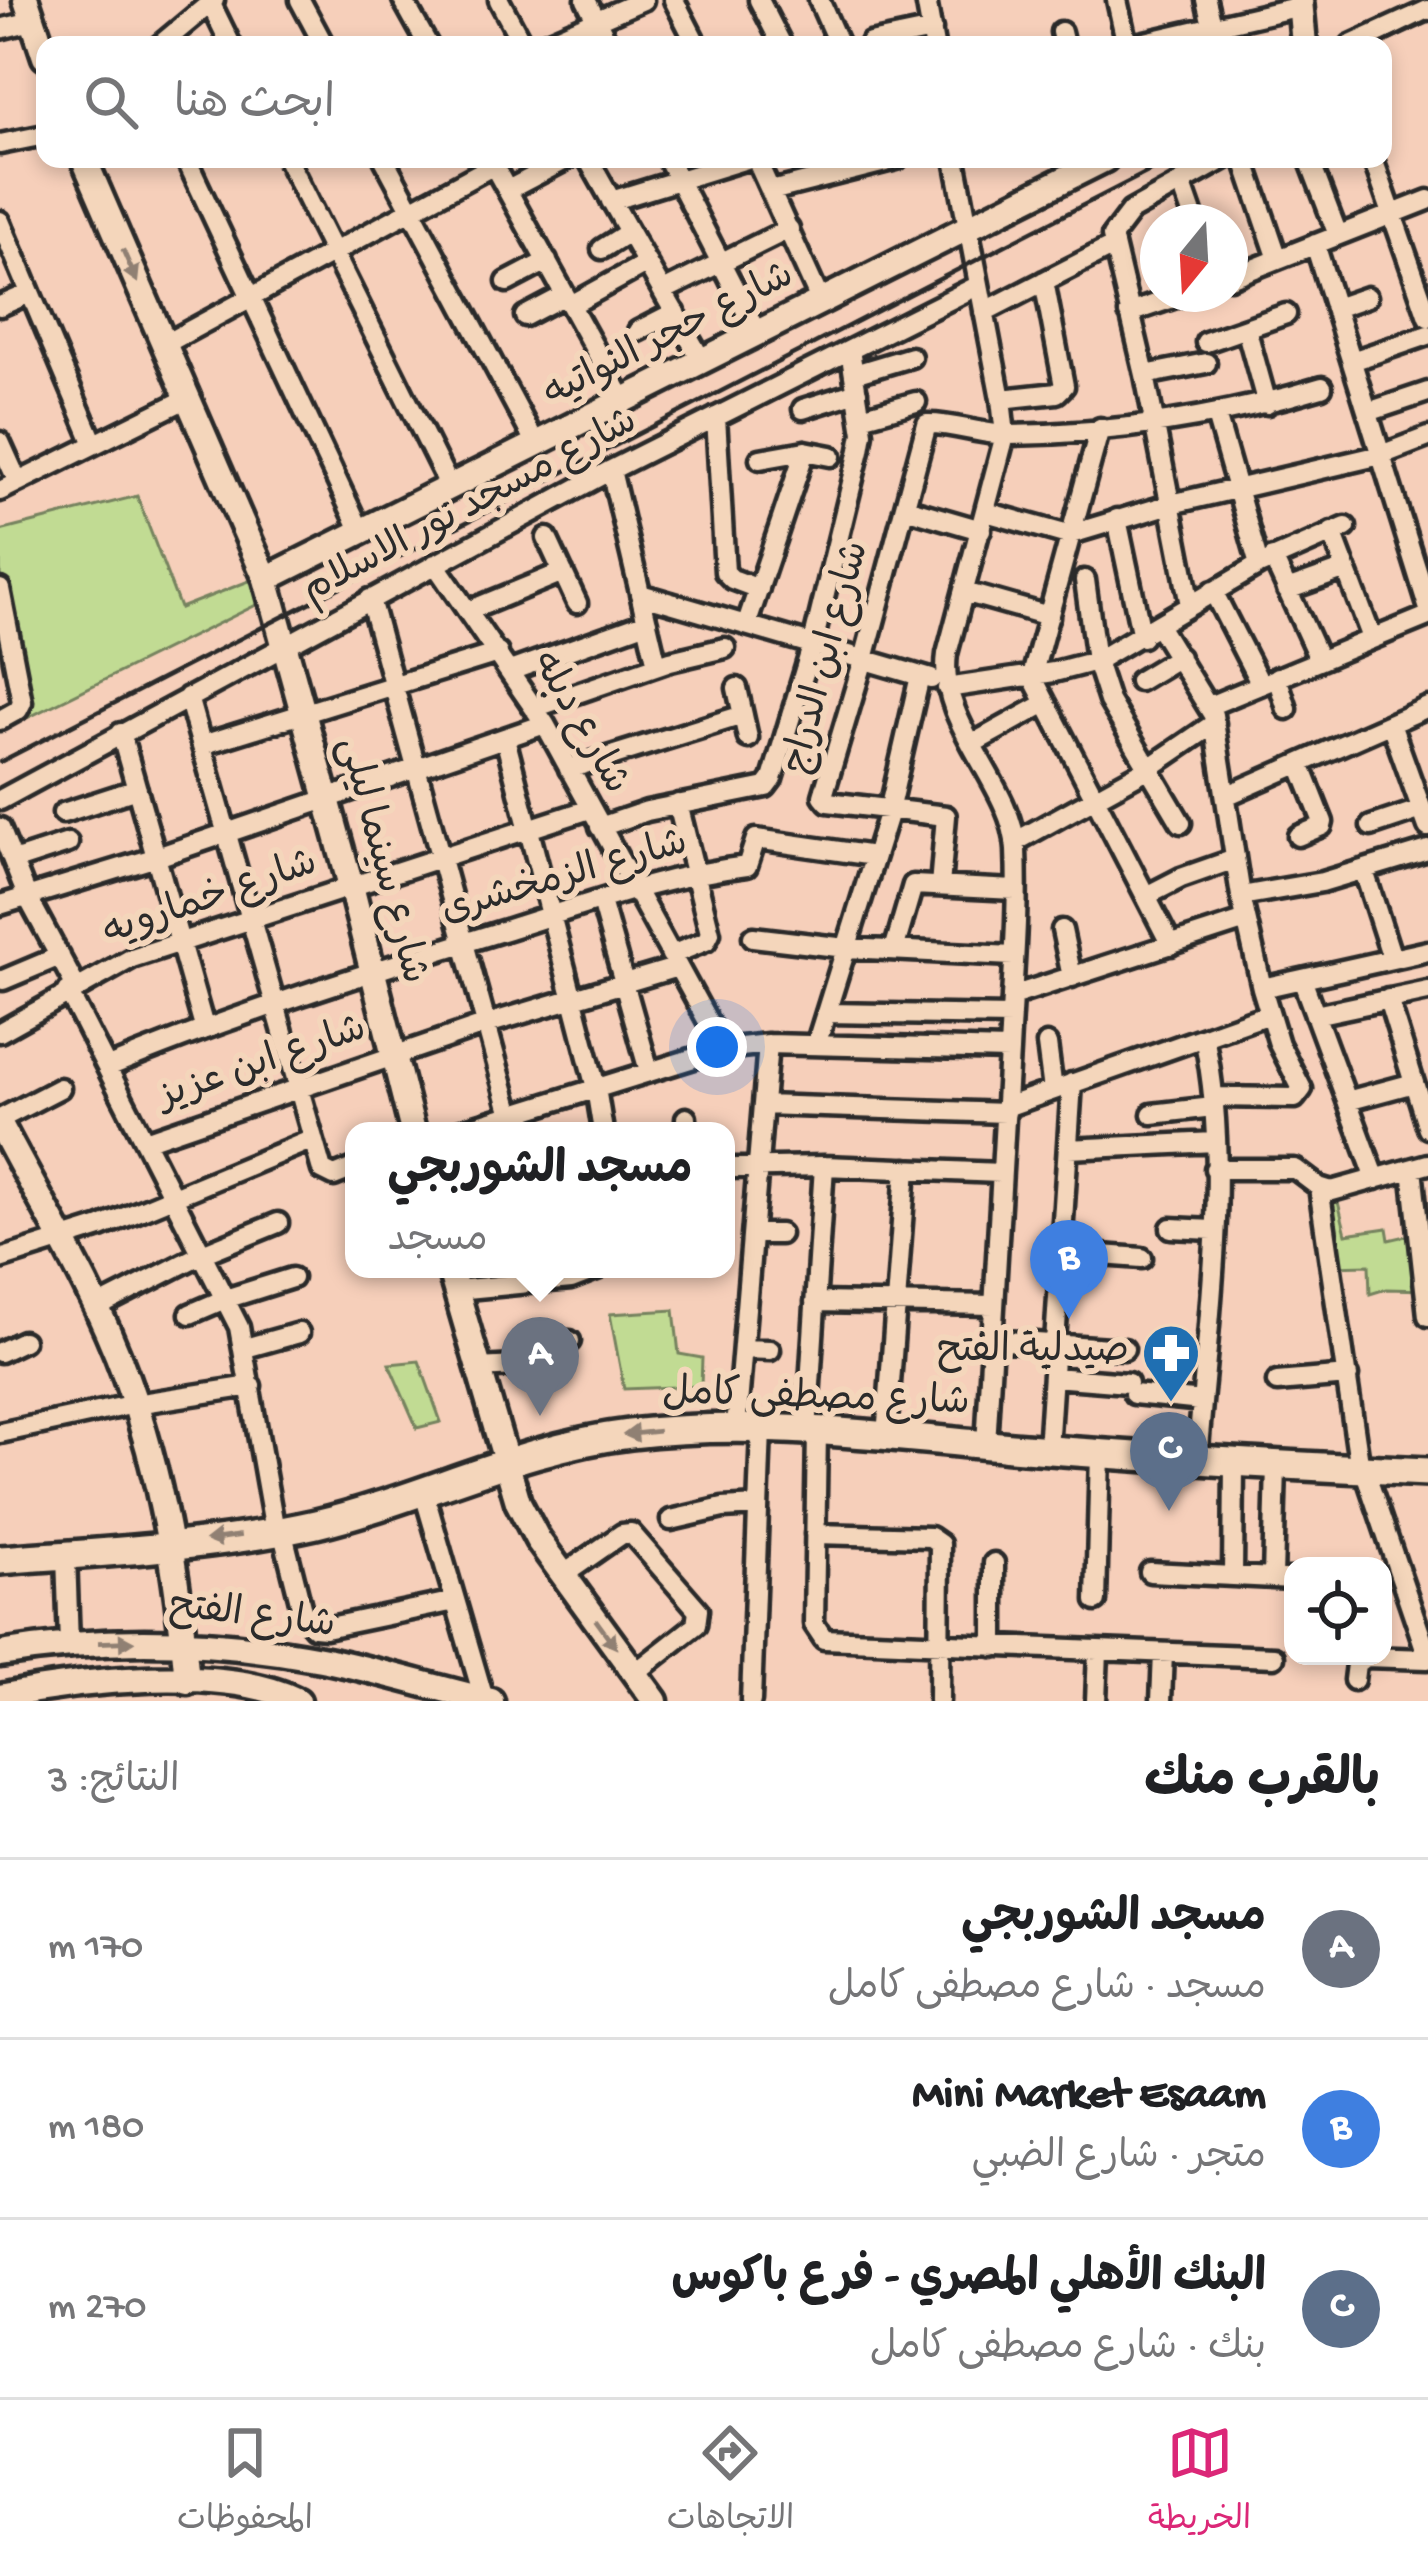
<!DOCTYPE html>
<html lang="ar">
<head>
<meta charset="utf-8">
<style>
	body { margin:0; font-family:"Gochi Hand","Playpen Sans Arabic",sans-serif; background:#f6f6f6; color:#202124; direction:rtl }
	.controls { position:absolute; right:36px; bottom:36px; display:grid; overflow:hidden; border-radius:24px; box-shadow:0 6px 18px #0003 }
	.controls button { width:108px; height:108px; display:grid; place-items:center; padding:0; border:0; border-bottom:3px solid #e0e0e0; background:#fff; color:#202124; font:60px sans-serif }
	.compass { position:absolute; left:1140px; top:204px; width:108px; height:108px; border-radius:50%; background:#fff; box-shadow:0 6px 18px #0003; rotate:198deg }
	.you { position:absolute; left:717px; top:1047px; width:42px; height:42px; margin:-30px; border:9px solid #fff; border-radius:50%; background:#1a73e8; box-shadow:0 0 0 18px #1a73e833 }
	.badge { display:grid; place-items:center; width:78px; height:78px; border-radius:50%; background:#db2777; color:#fff; font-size:39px; font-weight:700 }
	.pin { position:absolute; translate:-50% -99px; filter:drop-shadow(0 3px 6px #0008) }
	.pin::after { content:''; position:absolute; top:63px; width:42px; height:36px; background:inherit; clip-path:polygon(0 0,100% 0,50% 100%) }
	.popup { position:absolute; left:345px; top:1122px; width:390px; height:156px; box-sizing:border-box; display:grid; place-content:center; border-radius:24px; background:#fff; filter:drop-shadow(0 3px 9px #0005); font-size:39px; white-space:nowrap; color:#757577 }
	.popup b { font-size:45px; color:#202124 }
	.popup::after { content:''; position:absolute; left:50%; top:100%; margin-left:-24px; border:24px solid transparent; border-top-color:#fff }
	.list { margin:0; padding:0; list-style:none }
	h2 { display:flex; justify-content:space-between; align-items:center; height:156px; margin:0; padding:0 48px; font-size:51px }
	h2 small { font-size:39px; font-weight:400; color:#757577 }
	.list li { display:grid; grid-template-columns:78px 1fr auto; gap:36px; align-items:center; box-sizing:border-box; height:180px; padding:0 48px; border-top:3px solid #e0e0e0 }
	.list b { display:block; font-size:45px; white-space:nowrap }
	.list p { margin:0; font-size:39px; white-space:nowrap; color:#757577 }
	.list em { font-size:39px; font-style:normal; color:#757577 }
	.icon { flex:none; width:66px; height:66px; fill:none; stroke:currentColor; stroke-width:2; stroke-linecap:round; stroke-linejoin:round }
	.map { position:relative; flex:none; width:1428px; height:1701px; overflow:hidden; direction:ltr }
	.search { position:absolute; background:#fff; box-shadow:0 6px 18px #0003; left:36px; right:36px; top:36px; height:132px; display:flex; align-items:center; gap:30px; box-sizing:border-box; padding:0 42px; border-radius:24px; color:#757577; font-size:45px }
	.sheet { height:696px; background:#fff }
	nav { display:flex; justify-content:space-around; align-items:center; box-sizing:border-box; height:168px; border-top:3px solid #e0e0e0; background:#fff; font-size:33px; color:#757577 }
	nav a { display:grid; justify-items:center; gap:6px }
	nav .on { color:#db2777 }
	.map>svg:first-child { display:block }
	.green { fill:#c1db93; stroke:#76835f; stroke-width:3 }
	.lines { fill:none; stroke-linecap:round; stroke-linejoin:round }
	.minor-casing { stroke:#2b2b2b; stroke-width:27 }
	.tertiary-casing { stroke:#2b2b2b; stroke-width:33 }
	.secondary-casing { stroke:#2b2b2b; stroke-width:36 }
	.minor { stroke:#f4d6bb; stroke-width:18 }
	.tertiary { stroke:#f4d6bb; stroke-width:24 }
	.secondary { stroke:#f4d6bb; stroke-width:27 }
	.rail { stroke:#2b2b2b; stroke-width:4.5 }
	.oneway { fill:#908073 }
	.labels { text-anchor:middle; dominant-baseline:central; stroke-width:12; stroke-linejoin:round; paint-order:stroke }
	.street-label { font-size:39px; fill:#2b2b2b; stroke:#f4d6bb }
	.poi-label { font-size:39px; fill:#2b2b2b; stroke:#f4d6bb; text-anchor:end }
</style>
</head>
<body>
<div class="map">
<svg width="1428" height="1701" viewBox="0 0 1428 1701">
	<rect width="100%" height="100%" fill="#f6cfba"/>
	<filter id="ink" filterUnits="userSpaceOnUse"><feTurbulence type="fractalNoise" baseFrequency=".00833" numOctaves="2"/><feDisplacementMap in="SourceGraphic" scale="24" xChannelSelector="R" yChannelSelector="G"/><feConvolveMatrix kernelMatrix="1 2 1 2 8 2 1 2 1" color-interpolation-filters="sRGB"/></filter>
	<g filter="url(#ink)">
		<path class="green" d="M137,496L180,608L254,579L264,601L29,717L0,589V531Z
			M1336,1194L1346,1234L1387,1228L1389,1240L1423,1232L1428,1290L1386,1289L1370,1294L1369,1265L1328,1266L1320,1195Z
			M674,1310L679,1354L702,1358L701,1386L624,1389L610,1314Z
			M419,1361L441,1422L417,1428L389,1364Z"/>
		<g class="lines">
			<defs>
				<path id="minor" d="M300,0L324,45
					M403,0L428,45
					M499,0L523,45
					M586,0L609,45
					M674,0L697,45
					M759,0L782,45
					M819,0L839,45
					M926,0L934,45
					M1117,0L1127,45
					M1206,0L1212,25
					M210,2L231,45
					M0,29L32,21
					M1061,32L1064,45
					M870,43L932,30
					M160,45L214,0
					M540,45L643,0
					M1132,45L1301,6
					M1351,45L1428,10
					M0,144L45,135
					M186,159L361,532
					M287,159L450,487
					M384,159L536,444
					M490,159L623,400
					M588,159L702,361
					M668,159L757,333
					M756,159L821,302
					M955,159L1001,399L1005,435L947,654C937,724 1013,785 1016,850C1019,916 1012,985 1009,1051C1002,1182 994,1313 986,1445
					M1244,159L1278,259
					M1309,159L1338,235
					M1373,159L1428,317
					M1181,182L1195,222
					M508,190L567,159
					M771,191L897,159
					M611,201L747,159
					M0,221L94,444
					M1315,244L1428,606
					M602,249L629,232
					M1230,278L1428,200
					M507,282L547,261
					M663,291L789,229
					M571,305L647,263
					M0,306L30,293
					M1335,308L1367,297
					M984,312L1113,246
					M1129,313L1185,294
					M525,316L565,295
					M1246,328L1267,404
					M638,331L675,312
					M1206,342L1286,314
					M165,344L494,165
					M1352,361L1428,335
					M854,374L911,357
					M1145,375L1206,363
					M1001,399L1057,393L1064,386L1044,281
					M803,409L857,392
					M1368,412L1428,392
					M1216,415L1259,565
					M716,417L725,572L732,579L759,589
					M861,417L916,402
					M1100,428L1032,676L1171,945
					M0,442L18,482
					M760,459L805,451L831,456
					M611,470L657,665
					M0,491L188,398
					M905,508L981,530
					M986,512L1068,535L1171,504L1381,455L1428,437
					M1117,519L1142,637
					M1332,532L1372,638
					M547,538L577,603
					M1273,558L1319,659
					M435,564L545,724L723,1049
					M1085,580L1096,661L1109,701L1181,823
					M0,589L22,702L18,710L0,720
					M1287,590L1346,569
					M1213,591L1260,683
					M964,592L1049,616
					M640,594L931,679
					M370,599L511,1115
					M1190,605L1145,375L1112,236L1131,211L1224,159
					M468,611L563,572
					M747,623L805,451
					M1159,627L1213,715L1241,896L1262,988L1279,1044L1302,1089L1295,1098L1213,1097
					M510,671L647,622
					M1277,677L1287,709
					M1139,681L1179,657
					M737,688L748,738
					M947,688L1054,672L1096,661L1259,565L1346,527
					M188,697L322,1170L334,1176L354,1168
					M1209,706L1428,616
					M534,708L670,661L725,648
					M1391,724L1428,827
					M121,733L204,1027
					M505,738L596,1088L603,1131
					M972,744L1046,703
					M202,745L498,653
					M569,769L743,715
					M1228,795L1428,707
					M0,800L611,470L979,285
					M63,813L137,789
					M1371,826L1422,809
					M600,827L647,811L766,787L772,779L813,643L860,450L863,433L850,350
					M0,828L27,896L76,987
					M1298,836L1322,826L1323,822L1300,764
					M1015,842L1149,768L1215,723
					M13,861L68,843
					M1364,871L1392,958
					M940,886L946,816L828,802L823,796L864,659L927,424C953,423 982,435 1009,435C1112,434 1224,417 1322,387
					M1146,896L1181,878L1235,859
					M1241,896L1322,882L1428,850
					M601,901L649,1071
					M0,905L157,857L545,724
					M1062,930L1072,977
					M753,937L846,948L1013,956
					M894,950L913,885L1015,890
					M671,955L706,941L710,933L678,804
					M1302,979L1376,1179
					M3,980L60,956
					M1262,988L1428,951
					M68,991L239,1327L275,1531
					M1012,996L1246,920
					M1388,999L1428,1128
					M826,1013L1011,1016
					M1315,1015L1428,991
					M0,1032L132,958L590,809
					M1047,1044L1053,1090
					M816,1045L889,811L920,676
					M108,1067C236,1014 367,973 499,932C580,907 662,876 747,866L756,839L874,856
					M1347,1101L1414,1083
					M763,1105L1006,1113
					M1006,1107L1269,1014
					M1152,1114L1213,1107
					M0,1119L60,1088
					M459,1131L723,1049L768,1044L1009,1050
					M686,1131V1118
					M145,1141L487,1024L678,967
					M1068,1149L1215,1142
					M726,1168L824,1166L1001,1173
					M1215,1169H1295L1319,1187L1332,1191L1428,1164
					M1412,1169L1428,1316
					M1319,1187L1360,1469
					M1171,1228L1213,1230
					M753,1234H780
					M1061,1252L1142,1258
					M0,1259L101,1227L313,1139
					M456,1290L571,1279L597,1269
					M815,1302L994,1305
					M96,1308L202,1254L278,1223
					M190,1314L225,1299L292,1278
					M992,1340L1124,1349
					M245,1348L299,1333
					M743,1349L770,1350
					M0,1352L23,1341
					M477,1368L538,1365L539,1343L570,1341
					M1053,1377L1128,1383
					M1277,1382L1348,1376
					M1134,1394L1202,1401
					M736,1429L768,1044
					M807,1431L824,1166
					M817,1431L814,1624L824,1639L1274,1657
					M0,1433L135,1404L251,1386
					M886,1437L906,1169
					M1048,1450L1072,1083
					M1197,1461C1207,1329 1232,1166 1204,1037
					M1364,1469L1428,1657
					M423,1490L484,1699
					M671,1520L723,1508L758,1506
					M282,1530L303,1614L314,1627L325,1628L455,1601
					M815,1534L930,1537L940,1544L939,1701
					M66,1555L69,1645
					M1150,1572L1293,1579
					M563,1575L622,1534L631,1533L698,1610L696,1625L635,1673
					M1233,1576L1234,1464
					M1273,1578L1276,1465
					M1096,1601L1100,1454
					M994,1647V1563
					M1354,1680L1356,1664L1365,1657L1428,1659
					M751,1701L761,1429
					M1096,1701L1098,1651
					M1161,1701L1163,1653"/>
				<path id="tertiary" d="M26,0L45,57
					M1300,0L1304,45
					M84,159L266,579L351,886L413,1131
					M266,579L1105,159
					M0,1124C43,1207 94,1289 126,1377C162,1476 178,1577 187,1681
					M450,1269L518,1502L538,1540L655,1701
					M0,1654C107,1636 215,1639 321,1659C378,1670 435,1688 491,1701
					M0,1697C78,1680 226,1664 298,1701"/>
				<path id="secondary" d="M0,1560C104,1552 214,1547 316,1524C422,1499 520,1447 630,1434C756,1419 885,1436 1011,1447C1150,1458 1289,1466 1428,1472"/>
			</defs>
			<use href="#minor" class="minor-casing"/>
			<use href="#tertiary" class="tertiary-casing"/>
			<use href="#secondary" class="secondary-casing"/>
			<use href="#minor" class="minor"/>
			<use href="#tertiary" class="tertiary"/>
			<use href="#secondary" class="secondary"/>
			<path class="rail" d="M1379,45L1428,21
				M0,762L1173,159"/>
		</g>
		<defs><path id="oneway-solid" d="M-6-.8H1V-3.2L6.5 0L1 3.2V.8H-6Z" transform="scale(3)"/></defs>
		<g class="oneway">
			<use href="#oneway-solid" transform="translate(130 266) rotate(66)"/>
			<use href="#oneway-solid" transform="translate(641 1433) rotate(174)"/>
			<use href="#oneway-solid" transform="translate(223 1538) rotate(172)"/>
			<use href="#oneway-solid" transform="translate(606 1634) rotate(54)"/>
			<use href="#oneway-solid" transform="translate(116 1642) rotate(-2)"/>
		</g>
	</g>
	<defs>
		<symbol id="pharmacy-pin" viewBox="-11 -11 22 30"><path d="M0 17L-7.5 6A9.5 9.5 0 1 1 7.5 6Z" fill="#1f6fb2" stroke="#f4d6bb"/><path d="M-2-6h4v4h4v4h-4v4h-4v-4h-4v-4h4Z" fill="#fff"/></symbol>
	</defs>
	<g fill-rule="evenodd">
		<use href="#pharmacy-pin" x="1138" y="1320" width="66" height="90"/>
	</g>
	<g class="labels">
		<g class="street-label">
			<text transform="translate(670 337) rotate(-27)">شارع حجر النواتيه</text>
			<text transform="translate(471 508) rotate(-28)">شارع مسجد نور الاسلام</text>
			<text transform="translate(829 658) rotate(-75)">شارع ابن الدراج</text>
			<text transform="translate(578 724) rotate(60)">شارع دبله</text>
			<text transform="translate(380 861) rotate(75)">شارع سينما ليلى</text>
			<text transform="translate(565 879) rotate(-16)">شارع الزمخشرى</text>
			<text transform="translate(211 900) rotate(-19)">شارع خمارويه</text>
			<text transform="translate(263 1065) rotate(-19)">شارع ابن عزيز</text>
			<text transform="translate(816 1400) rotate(2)">شارع مصطفى كامل</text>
			<text transform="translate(252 1618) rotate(7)">شارع الفتح</text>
		</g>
		<g class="poi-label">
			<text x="1129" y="1353">صيدلية الفتح</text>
		</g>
	</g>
</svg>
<div class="controls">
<button><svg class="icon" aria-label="locate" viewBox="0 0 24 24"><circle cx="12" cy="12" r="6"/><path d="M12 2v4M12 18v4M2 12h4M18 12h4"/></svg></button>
</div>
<svg class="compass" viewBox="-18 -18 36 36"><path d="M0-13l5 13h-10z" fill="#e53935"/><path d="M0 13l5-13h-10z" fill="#757577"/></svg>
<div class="you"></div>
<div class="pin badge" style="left:540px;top:1416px;background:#6b7280">A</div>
<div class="popup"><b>مسجد الشوربجي</b>مسجد</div>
<div class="pin badge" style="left:1069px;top:1319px;background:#3f7fe0">B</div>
<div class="pin badge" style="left:1169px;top:1511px;background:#5c6f8a">C</div>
<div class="search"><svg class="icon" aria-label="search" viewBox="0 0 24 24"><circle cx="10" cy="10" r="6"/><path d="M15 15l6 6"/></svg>ابحث هنا</div>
</div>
<section class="sheet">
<h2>بالقرب منك<small>النتائج: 3</small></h2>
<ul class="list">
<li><span class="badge" style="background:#6b7280">A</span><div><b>مسجد الشوربجي</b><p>مسجد · شارع مصطفى كامل</p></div><em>170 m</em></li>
<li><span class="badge" style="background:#3f7fe0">B</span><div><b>Mini Market Esaam</b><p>متجر · شارع الضبي</p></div><em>180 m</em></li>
<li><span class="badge" style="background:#5c6f8a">C</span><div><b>البنك الأهلي المصري - فرع باكوس</b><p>بنك · شارع مصطفى كامل</p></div><em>270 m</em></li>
</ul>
</section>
<nav>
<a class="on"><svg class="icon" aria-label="map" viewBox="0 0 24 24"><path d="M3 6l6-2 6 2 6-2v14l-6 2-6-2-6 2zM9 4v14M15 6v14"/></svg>الخريطة</a>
<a><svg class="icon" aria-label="directions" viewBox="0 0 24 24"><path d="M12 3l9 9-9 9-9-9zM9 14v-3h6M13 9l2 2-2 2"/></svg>الاتجاهات</a>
<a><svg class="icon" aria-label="saved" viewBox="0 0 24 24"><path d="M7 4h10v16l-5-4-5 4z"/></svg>المحفوظات</a>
</nav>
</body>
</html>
